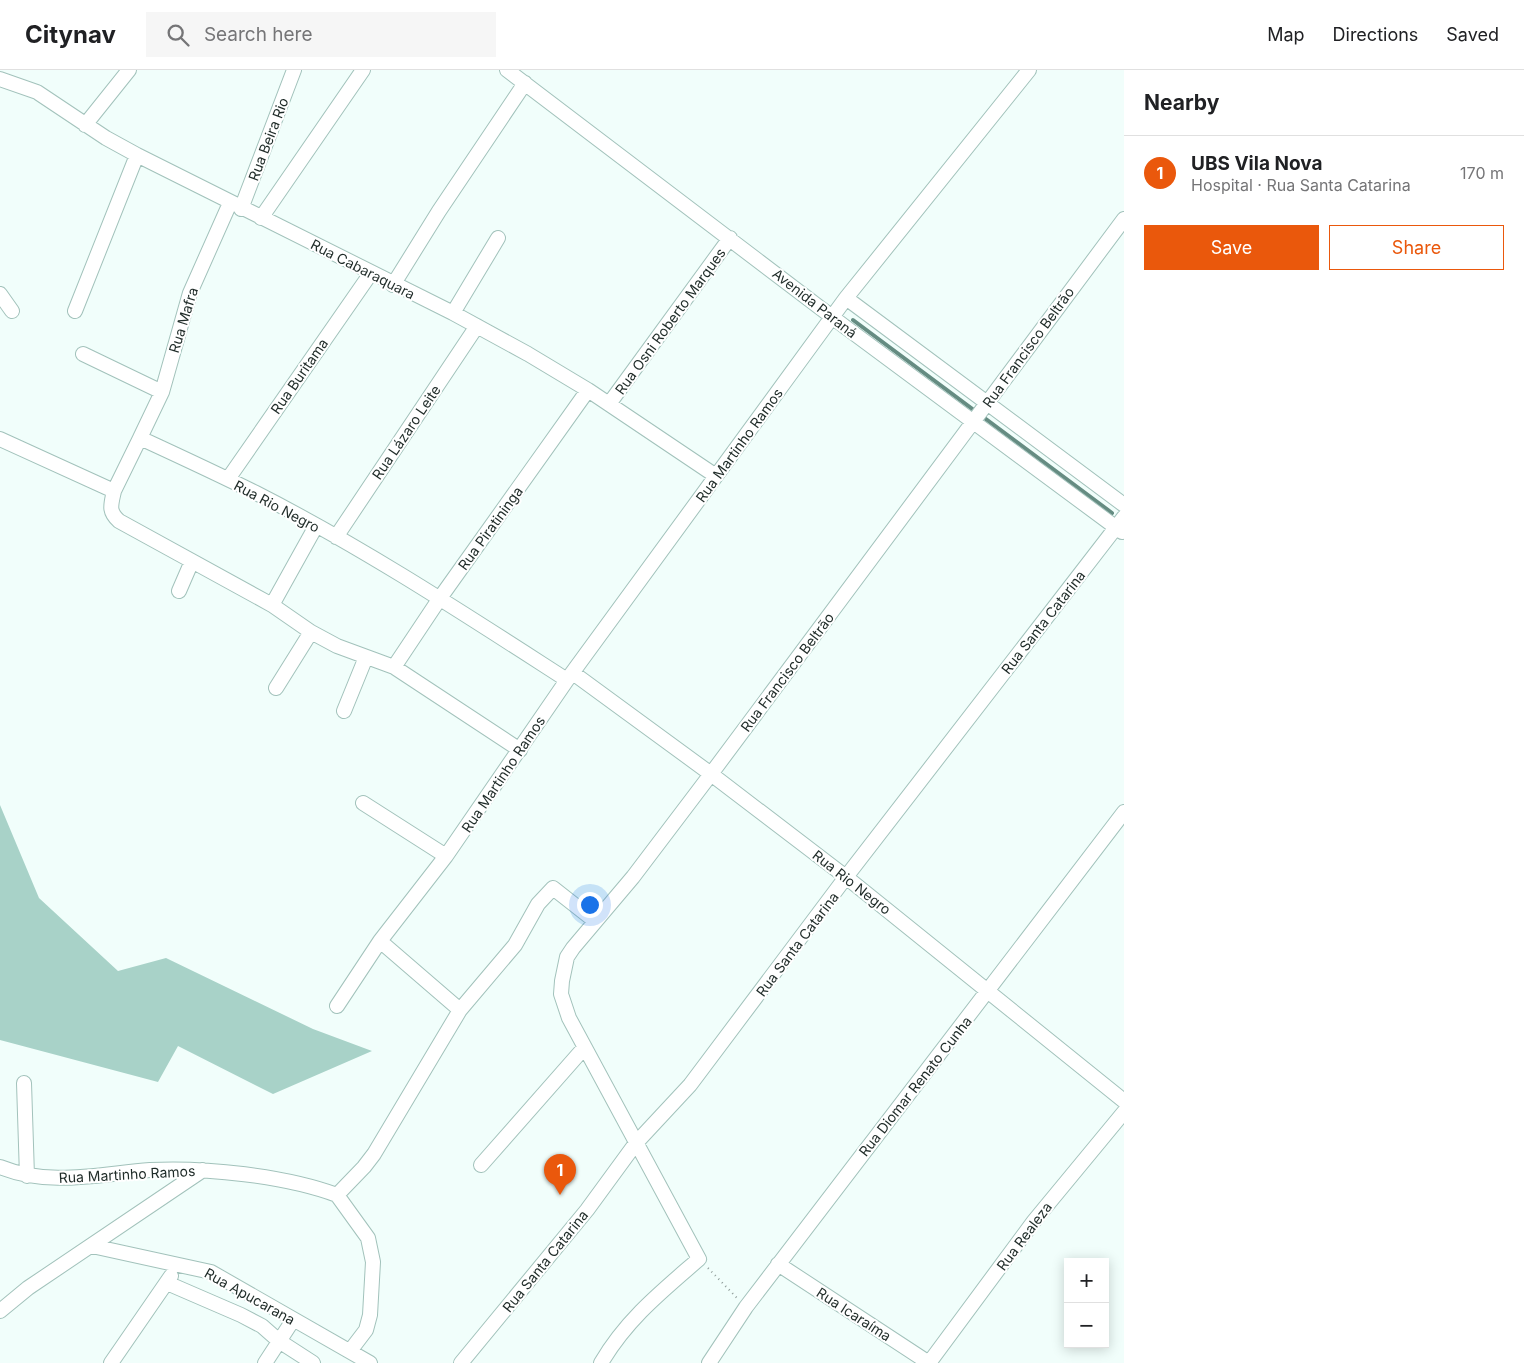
<!DOCTYPE html>
<html lang="en">
<head>
<meta charset="utf-8">
<style>
	body { margin:0; font-family:Inter,sans-serif; background:#f6f6f6; color:#202124 }
	.controls { position:absolute; right:15px; bottom:15px; display:grid; overflow:hidden; border-radius:0px; box-shadow:0 2px 12px #0003 }
	.controls button { width:45px; height:45px; display:grid; place-items:center; padding:0; border:0; border-bottom:1px solid #e0e0e0; background:#fff; color:#202124; font:25px sans-serif }
	.you { position:absolute; left:589px; top:834px; width:18px; height:18px; margin:-12px; border:4px solid #fff; border-radius:50%; background:#1a73e8; box-shadow:0 0 0 8px #1a73e833 }
	.badge { display:grid; place-items:center; width:32px; height:32px; border-radius:50%; background:#ea580c; color:#fff; font-size:16px; font-weight:700 }
	.pin { position:absolute; translate:-50% -41px; filter:drop-shadow(0 1px 2px #0008) }
	.pin::after { content:''; position:absolute; top:26px; width:18px; height:15px; background:inherit; clip-path:polygon(0 0,100% 0,50% 100%) }
	.list { margin:0; padding:0; list-style:none }
	h2 { display:flex; justify-content:space-between; align-items:center; height:65px; margin:0; padding:0 20px; font-size:21px }
	h2 small { font-size:16px; font-weight:400; color:#757577 }
	.list li { display:grid; grid-template-columns:32px 1fr auto; gap:15px; align-items:center; box-sizing:border-box; height:75px; padding:0 20px; border-top:1px solid #e0e0e0 }
	.list b { display:block; font-size:19px; white-space:nowrap }
	.list p { margin:0; font-size:16px; white-space:nowrap; color:#757577 }
	.list em { font-size:16px; font-style:normal; color:#757577 }
	.actions { display:flex; gap:10px; padding:15px 20px }
	.actions a { flex:1; padding:11px 0; border:1px solid #ea580c; border-radius:0px; text-align:center; font-size:18px; color:#ea580c }
	.actions .main { background:#ea580c; color:#fff }
	.icon { flex:none; width:28px; height:28px; fill:none; stroke:currentColor; stroke-width:2; stroke-linecap:round; stroke-linejoin:round }
	.map { position:relative; flex:none; width:1124px; height:1293px; overflow:hidden }
	header { display:flex; align-items:center; gap:30px; box-sizing:border-box; height:70px; padding:0 25px; background:#fff; border-bottom:1px solid #e0e0e0 }
	header strong { font-size:24px }
	nav { display:flex; gap:28px; margin-inline-start:auto; font-size:18px }
	.search { width:350px; height:45px; background:#f6f6f6; display:flex; align-items:center; gap:12px; box-sizing:border-box; padding:0 18px; border-radius:0px; color:#757577; font-size:19px }
	main { display:flex }
	aside { flex:1; background:#fff }
	.map>svg:first-child { display:block }
	.green { fill:#a8d2c8 }
	.lines { fill:none; stroke-linecap:round; stroke-linejoin:round }
	.stream { stroke:#658c82; stroke-width:4 }
	.minor-casing { stroke:#a2c2bb; stroke-width:16 }
	.path { stroke:#909d9a; stroke-width:2; stroke-dasharray:1 4; stroke-linecap:butt }
	.minor { stroke:#fff; stroke-width:14 }
	.labels { text-anchor:middle; dominant-baseline:central; stroke-width:4; stroke-linejoin:round; paint-order:stroke }
	.street-label { font-size:14px; fill:#1f2b28; stroke:#fff }
</style>
</head>
<body>
<header>
<strong>Citynav</strong>
<div class="search"><svg class="icon" aria-label="search" viewBox="0 0 24 24"><circle cx="10" cy="10" r="6"/><path d="M15 15l6 6"/></svg>Search here</div>
<nav><a>Map</a><a>Directions</a><a>Saved</a></nav>
</header>
<main>
<div class="map">
<svg width="1124" height="1293" viewBox="0 0 1124 1293">
	<rect width="100%" height="100%" fill="#f1fefb"/>
	<path class="green" d="M0,735L39,828L118,901L166,888L313,959L372,981L273,1024L178,976L158,1012L0,970Z"/>
	<g class="lines">
		<path class="stream" d="M853,250L1112,443"/>
		<defs>
			<path id="minor" d="M507,0L848,259L1122,462
				M0,9L37,22L106,68L137,85L453,243L528,284L588,320L716,406
				M85,55L129,0
				M241,139L294,0
				M261,148L363,0
				M393,215L439,141L525,13
				M0,224L12,241
				M846,228L1124,435
				M75,241L137,85
				M453,243L498,168
				M83,284L162,322
				M609,334L730,168
				M140,368L162,322L190,223L230,133
				M0,369L114,421L140,368C179,386 218,404 256,423C364,478 466,545 567,610
				M228,409L371,203
				M114,421C111,435 108,441 119,451L272,535L311,562L337,576L394,597L520,680
				M336,467L477,256
				M179,521L192,491
				M272,535L316,456
				M394,597L440,528L588,320
				M573,603L711,704L846,807L1124,1031
				M276,618L311,562
				M344,641L366,587
				M363,733L446,786
				M337,936L380,871
				M460,940L515,875L538,834L553,818L595,851
				M24,1013L27,1106
				M481,1095L584,978
				M0,1097C49,1117 99,1104 150,1100C204,1097 286,1106 337,1125L364,1097L374,1084L460,940L380,871L446,786L567,610L846,228L1029,0
				M337,1125L368,1168L373,1192L370,1245L366,1260L350,1281
				M92,1176L211,1202L370,1293
				M778,1194L929,1293
				M167,1213L241,1245L262,1256L279,1271L313,1293
				M0,1241L28,1218L203,1100
				M111,1293L171,1206
				M265,1293L293,1250
				M461,1293L587,1140L636,1073L690,1015L846,807L1124,447
				M601,1293C627,1249 661,1222 699,1189L569,948L561,924L562,911L567,887L573,878L633,807L711,704L1124,149
				M709,1293L746,1237L1124,742
				M929,1293L1034,1151L1124,1042"/>
		</defs>
		<use href="#minor" class="minor-casing"/>
		<path class="path" d="M708,1198L737,1228"/>
		<use href="#minor" class="minor"/>
	</g>
	<g class="labels">
		<g class="street-label">
			<text transform="translate(268 69) rotate(-69)">Rua Beira Rio</text>
			<text transform="translate(363 199) rotate(27)">Rua Cabaraquara</text>
			<text transform="translate(815 233) rotate(38)">Avenida Paraná</text>
			<text transform="translate(183 250) rotate(-73)">Rua Mafra</text>
			<text transform="translate(670 251) rotate(-54)">Rua Osni Roberto Marques</text>
			<text transform="translate(1028 277) rotate(-54)">Rua Francisco Beltrão</text>
			<text transform="translate(299 306) rotate(-55)">Rua Buritama</text>
			<text transform="translate(406 362) rotate(-56)">Rua Lázaro Leite</text>
			<text transform="translate(739 375) rotate(-54)">Rua Martinho Ramos</text>
			<text transform="translate(277 436) rotate(28)">Rua Rio Negro</text>
			<text transform="translate(490 458) rotate(-54)">Rua Piratininga</text>
			<text transform="translate(1043 552) rotate(-52)">Rua Santa Catarina</text>
			<text transform="translate(787 602) rotate(-53)">Rua Francisco Beltrão</text>
			<text transform="translate(503 704) rotate(-56)">Rua Martinho Ramos</text>
			<text transform="translate(852 812) rotate(38)">Rua Rio Negro</text>
			<text transform="translate(797 874) rotate(-53)">Rua Santa Catarina</text>
			<text transform="translate(915 1016) rotate(-52)">Rua Diomar Renato Cunha</text>
			<text transform="translate(127 1104) rotate(-3)">Rua Martinho Ramos</text>
			<text transform="translate(1024 1166) rotate(-53)">Rua Realeza</text>
			<text transform="translate(545 1191) rotate(-51)">Rua Santa Catarina</text>
			<text transform="translate(250 1226) rotate(29)">Rua Apucarana</text>
			<text transform="translate(854 1244) rotate(33)">Rua Icaraíma</text>
		</g>
	</g>
</svg>
<div class="controls">
<button>+</button>
<button>−</button>
</div>
<div class="you"></div>
<div class="pin badge" style="left:560px;top:1125px">1</div>
</div>
<aside>
<h2>Nearby<small></small></h2>
<ul class="list">
<li><span class="badge">1</span><div><b>UBS Vila Nova</b><p>Hospital · Rua Santa Catarina</p></div><em>170 m</em></li>
</ul>
<div class="actions"><a class="main">Save</a><a>Share</a></div>
</aside>
</main>
</body>
</html>
